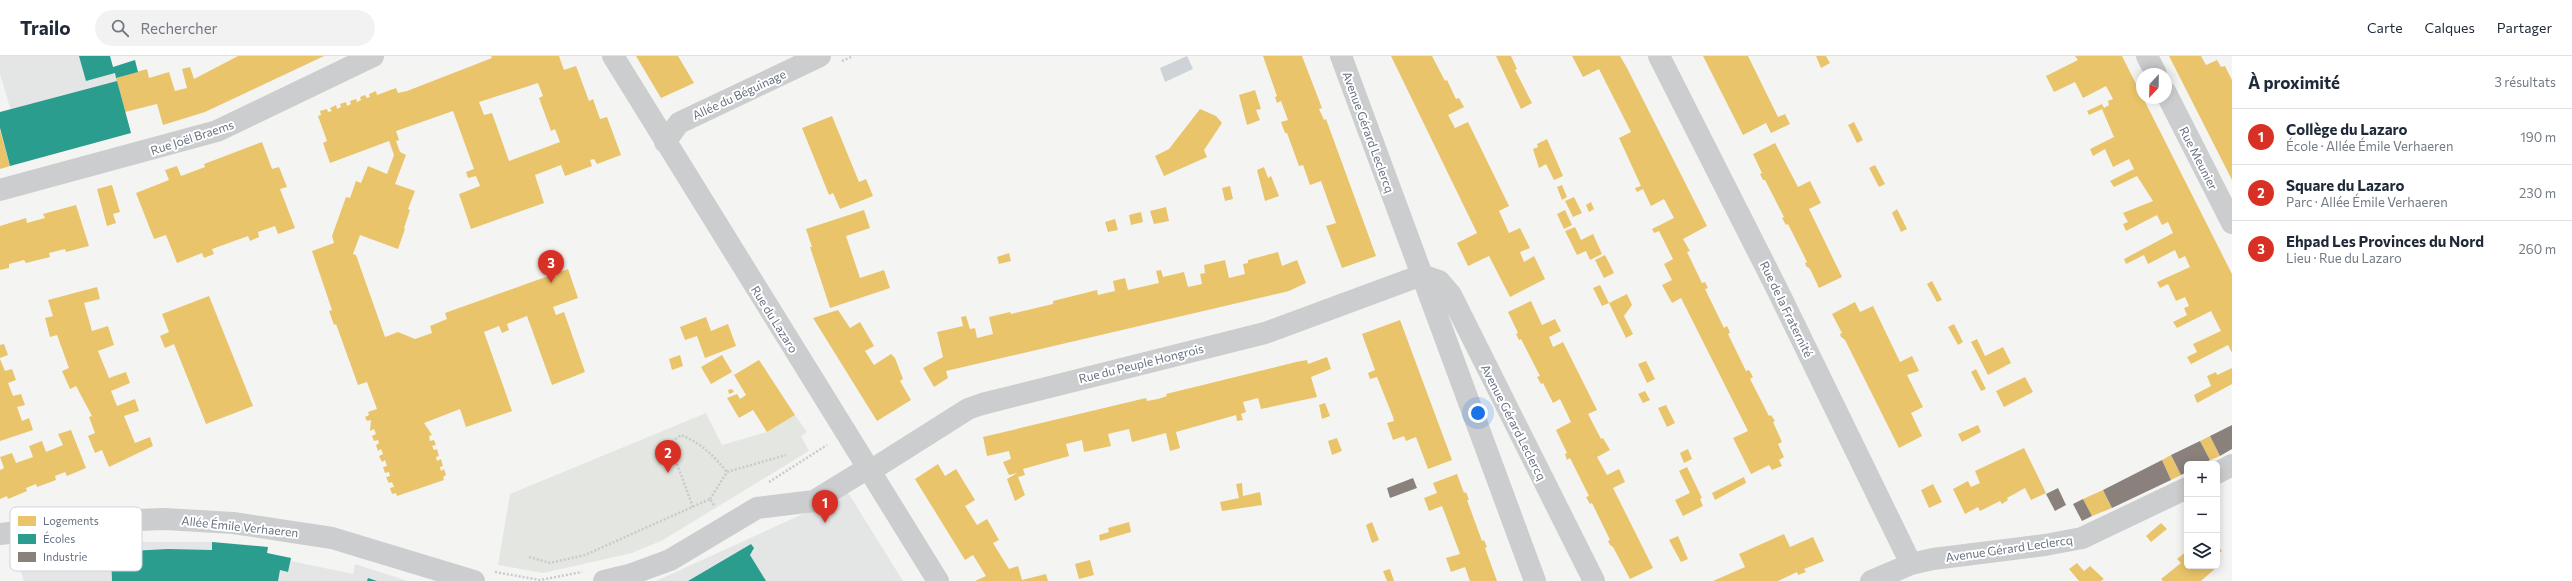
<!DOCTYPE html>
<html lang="fr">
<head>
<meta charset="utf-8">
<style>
	body { margin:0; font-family:Commissioner,sans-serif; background:#f2f2f3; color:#1f2937 }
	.controls { position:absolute; right:12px; bottom:12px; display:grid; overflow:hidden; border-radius:6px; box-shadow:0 2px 10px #0003 }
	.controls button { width:36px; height:36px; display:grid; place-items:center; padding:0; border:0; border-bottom:1px solid #e0e1e3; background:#fff; color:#1f2937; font:20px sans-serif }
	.compass { position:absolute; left:2136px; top:12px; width:36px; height:36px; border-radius:50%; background:#fff; box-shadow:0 2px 10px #0003; rotate:202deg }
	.you { position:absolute; left:1478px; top:357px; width:14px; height:14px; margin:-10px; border:3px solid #fff; border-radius:50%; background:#1a73e8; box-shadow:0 0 0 6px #1a73e833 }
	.badge { display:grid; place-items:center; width:26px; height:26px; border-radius:50%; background:#d93025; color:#fff; font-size:13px; font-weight:700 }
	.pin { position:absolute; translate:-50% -33px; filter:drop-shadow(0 1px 2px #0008) }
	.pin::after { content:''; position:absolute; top:21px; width:14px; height:12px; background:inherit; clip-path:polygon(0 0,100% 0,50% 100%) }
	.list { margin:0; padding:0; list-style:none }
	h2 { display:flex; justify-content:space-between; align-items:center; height:52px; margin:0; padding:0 16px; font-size:17px }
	h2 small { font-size:13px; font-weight:400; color:#747a83 }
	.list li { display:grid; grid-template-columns:26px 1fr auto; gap:12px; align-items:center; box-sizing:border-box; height:56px; padding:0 16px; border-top:1px solid #e0e1e3 }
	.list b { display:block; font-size:15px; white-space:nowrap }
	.list p { margin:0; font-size:13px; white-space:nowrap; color:#747a83 }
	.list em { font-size:13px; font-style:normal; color:#747a83 }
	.icon { flex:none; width:22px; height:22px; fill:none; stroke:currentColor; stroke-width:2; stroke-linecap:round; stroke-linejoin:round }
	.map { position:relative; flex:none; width:2232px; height:525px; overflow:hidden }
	header { display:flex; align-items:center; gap:24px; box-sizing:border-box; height:56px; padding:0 20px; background:#fff; border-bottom:1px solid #e0e1e3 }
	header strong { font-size:19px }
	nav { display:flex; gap:22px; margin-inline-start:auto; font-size:14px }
	.search { width:280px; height:36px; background:#f2f2f3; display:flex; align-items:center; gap:10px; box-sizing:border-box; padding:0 14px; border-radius:22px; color:#747a83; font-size:15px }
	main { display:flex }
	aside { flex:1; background:#fff }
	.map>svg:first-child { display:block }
	.built { fill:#e4e6e6 }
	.green { fill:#e4e7e1 }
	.water { fill:#cdd3d6 }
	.homes { fill:#e9c46a; fill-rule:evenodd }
	.schools { fill:#2a9d8f }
	.industry { fill:#8a817c }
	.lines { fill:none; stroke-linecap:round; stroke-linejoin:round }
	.path { stroke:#cacacb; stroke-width:2.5; stroke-dasharray:2 2; stroke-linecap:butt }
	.minor { stroke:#cccdce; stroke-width:22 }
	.labels { text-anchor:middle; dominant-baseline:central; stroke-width:4; stroke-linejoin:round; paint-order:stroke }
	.street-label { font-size:12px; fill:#657182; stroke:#fff }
	.key { fill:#fff; stroke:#d1d4da; stroke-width:1 }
	.key-label { font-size:11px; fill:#657182 }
</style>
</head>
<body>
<header>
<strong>Trailo</strong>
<div class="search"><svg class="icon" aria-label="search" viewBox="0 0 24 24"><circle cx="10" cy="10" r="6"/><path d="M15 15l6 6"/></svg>Rechercher</div>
<nav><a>Carte</a><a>Calques</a><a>Partager</a></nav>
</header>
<main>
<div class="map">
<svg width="2232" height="525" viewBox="0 0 2232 525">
	<rect width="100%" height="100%" fill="#f4f5f3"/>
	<path class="built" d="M0,0H110L131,77L26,105L0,18Z
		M847,435L903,525H656L829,446Z
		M144,486H212L254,489L268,491L267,497L291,502V505L353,518L355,508L408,525H24L15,496Z"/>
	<path class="green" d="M706,357L722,389L767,376L795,359L807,376L801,380L809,395L663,484L632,497L543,517L498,509L510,438Z"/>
	<path class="water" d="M1187,0L1193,13L1165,26L1160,12Z"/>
	<path class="homes" d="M238,0H324L205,56L163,69L157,48L125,56L116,22L147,13L149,22L169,16L175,35L187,32L182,13L190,11L194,23Z
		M491,0H559L564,14L576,10L589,45L593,43L600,63L607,61L621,99L597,108L594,103L590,104L592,110L565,120L561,109L535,119L544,147L471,173L459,138L480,130L476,120L468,122L466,116L474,113L453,55L396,75L399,84L396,85L400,96L406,99L395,128L415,135L408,153L410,154L404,172L405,173L398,193L360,179L353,198L356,199L385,281L398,276L415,283L432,277L430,270L447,263L445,257L568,213L578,242L553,251L556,259L564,256L585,316L552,329L527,260L507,268L509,274L502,277L499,270L484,276L512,355L466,371L460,353L424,367L432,379L429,380L430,385L434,384L436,389L432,390L434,394L437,393L439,400L436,401L437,405L441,403L443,410L440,411L441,415L444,413L446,419L443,421L444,424L397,440L396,437L392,438L390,432L394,431L392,426L389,427L386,421L390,420L389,416L385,417L383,411L387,410L385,404L382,406L379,400L383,398L381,393L378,395L376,389L379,387L378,384L374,385L372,380L376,378L374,373L370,375L371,364L367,365L365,361L369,359L368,356L377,353L367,326L358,329L336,268L334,269L329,255L332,254L312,195L334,187L332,180L346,141L350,142L356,125L361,127L368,110L387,118L394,99L389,85L330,107L323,87L327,85L318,60L321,59L320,55L327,53L328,56L332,55L330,52L336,49L337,53L341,51L340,48L346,46L347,50L351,48L350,45L356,43L357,46L361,44L360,41L365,39L367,42L370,41L369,38L376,35L377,39L396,32L398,37L407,35L492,2ZM538,27L543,40L539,42L551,75L555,73L560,86L509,105L492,57L484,59L479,46Z
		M636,0H678L694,27L661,42Z
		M1263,0H1302L1322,52L1319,53L1324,64L1326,63L1376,200L1342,212L1326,170L1336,167L1321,125L1310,129L1303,109L1299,110L1287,77H1285L1281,66L1288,64L1281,45L1277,47L1275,41L1277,40Z
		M1391,0H1432L1445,25L1447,24L1456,43L1459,42L1464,51L1448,59L1455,72L1468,66L1509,150L1499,155L1509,177L1520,172L1530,192L1520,196L1524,206L1534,200L1545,223L1510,241L1489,200L1468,210L1457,187L1477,177Z
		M1496,0H1511L1517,13L1515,14L1532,47L1521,53Z
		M1572,0H1620L1627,12L1707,170L1683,183L1690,195L1687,196L1702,227L1705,226L1708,232L1705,233L1724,272L1727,270L1729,274L1730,277L1728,278L1746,315L1749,314L1753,321L1750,323L1769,360L1771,359L1775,365L1773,366L1782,386L1778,388L1784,401L1779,404L1782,410L1772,414L1769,409L1751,418L1733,382L1748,375L1681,242L1672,247L1662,229L1672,224L1664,208L1673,203L1659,175L1654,177L1652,173L1674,162L1664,143L1651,150L1643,133L1637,136L1635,132L1641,130L1619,82L1631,76L1599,13L1583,21Z
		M1703,0H1748L1778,61L1785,58L1790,68L1771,77L1766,67L1743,79Z
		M1816,0H1826L1830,7L1821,12Z
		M2075,0H2122L2131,18L2232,218V297L2228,289L2191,308L2187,301L2197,296L2193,288L2221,275L2211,255L2177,272L2173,266L2187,259L2184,252L2189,250L2185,241L2176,245L2168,228L2160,232L2157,226L2190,211L2185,200L2179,203L2175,194L2148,208L2144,199L2126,208L2124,203L2173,177L2168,166L2162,169L2157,159L2126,175L2123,168L2128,166L2123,157L2153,145L2137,120L2114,131L2110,125L2134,113L2129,103L2113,111L2105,93L2093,100L2090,93L2114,81L2102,53L2089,59L2087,55L2102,48L2104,52L2109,49L2108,45L2113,43L2106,30L2083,42L2075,26L2054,36L2046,20L2078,4Z
		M2169,0H2201L2206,9L2217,4L2221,11L2225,10L2232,24V124Z
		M1255,34L1261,53L1256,54L1260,64L1247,69L1239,39Z
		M1200,53L1216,60L1222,67L1204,94L1207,101L1164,120L1155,100L1169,93Z
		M832,60L859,126L866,123L873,140L840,153L833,137L829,139L802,72Z
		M1854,66L1863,84L1857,87L1848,69Z
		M0,74L10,110L0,113Z
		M1547,83L1563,120L1554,124L1546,108L1539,112L1533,93L1538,91L1537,88Z
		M262,86L272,113L279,111L287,131L280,133L295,172L278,178L275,170L258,176L259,181L250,185L248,180L212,193L214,198L204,202L202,197L177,207L166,179L154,183L136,137L169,124L165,114L177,110L181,120L205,111L204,108Z
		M1775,87L1798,131L1810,125L1821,147L1809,153L1842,221L1819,232L1810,213L1806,210L1805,207L1807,206L1788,168L1786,169L1782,162L1784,161L1765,124H1763L1760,118L1762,117L1753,98Z
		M1875,109L1885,128L1879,131L1869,112Z
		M1264,111L1268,122L1271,120L1279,140L1265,145L1257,114Z
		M112,129L120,156L113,158L116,167L107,170L97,133Z
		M1562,129L1567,141L1562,144L1557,131Z
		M1230,130L1233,143L1225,145L1222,132Z
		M1574,141L1582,157L1573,161L1565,145Z
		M1591,146L1594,153L1589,156L1586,149Z
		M76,149L89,190L66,196L65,193L49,197L50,201L26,207L24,204L9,208V212L0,214V170L26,162L27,167L45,162L43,158Z
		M1166,151L1169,165L1154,168L1150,155Z
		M1897,153L1907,173L1901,176L1892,157Z
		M864,154L870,172L846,180L860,222L884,214L890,232L830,252L810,191H812L806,173Z
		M1565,154L1572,169L1564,173L1557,158Z
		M1141,156L1143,166L1131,169L1129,159Z
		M1115,163L1118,174L1108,176L1105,166Z
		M1575,171L1581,184L1593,178L1602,198L1590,204L1586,195L1577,199L1565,175Z
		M1278,196L1282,210L1297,204L1306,227L1289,235L946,315L948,322L934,331L923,312L943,301L937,276L963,270L961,261L966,260L970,273L975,272L977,282L993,278L989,261L1010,256L1011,258L1053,248V245L1097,234L1098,239L1115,235L1113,225L1125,222L1128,234L1159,227L1156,215L1161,214L1163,221L1184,216L1188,231L1202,228L1200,218L1205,217L1204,209L1225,204L1229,222L1245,218L1243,208L1248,207V204Z
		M1009,197L1011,205L999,208L997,201Z
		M1605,199L1614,217L1604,222L1595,204Z
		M1932,225L1942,244L1937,246L1927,228Z
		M1600,229L1609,247L1602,250L1593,232Z
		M97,231L100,243L84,247L92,275L108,270L114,289L98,295L109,322L126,316L130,327L111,335L117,350L135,343L139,355L124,360L135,387L150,381L153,390L109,411L102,394L95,397L88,380L95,377L89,361L92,360L76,330L70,333L62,315L69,312L57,279L50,281L45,262L53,260L48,244Z
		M1627,238L1632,249L1624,260L1633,278L1626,282L1609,247Z
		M209,240L253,350L206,368L174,288L165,292L160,280L169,276L162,258Z
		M1531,245L1542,269L1555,263L1561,275L1549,281L1553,291L1563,286L1597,354L1588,358L1601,383L1603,382L1610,394L1597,401L1607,419L1619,413L1625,426L1613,432L1653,512L1630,523L1613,491L1610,489L1608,485L1610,484L1592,447L1590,448L1586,441L1589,440L1570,402L1567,404L1565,398L1567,397L1556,374L1571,366L1560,343L1553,347L1543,327L1541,328L1537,321L1540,320L1521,283L1519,284L1516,278L1518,277L1508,256Z
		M1855,246L1860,256L1873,250L1900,306L1912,300L1919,315L1907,319L1923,351L1911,357L1922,380L1899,392L1845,284L1841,281L1840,278L1842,277L1832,258Z
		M838,254L850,272L860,266L874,290L865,295L874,309L891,298L895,302L903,323L900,325L911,344L877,365L813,262Z
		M706,261L711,275L728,268L736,290L705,302L697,280L685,284L680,271Z
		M1400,264L1452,404L1428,413L1416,381L1406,385L1404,380L1393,384L1387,367L1394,365L1393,361L1377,321L1370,323L1368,317L1375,314L1362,278Z
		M1954,268L1963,286L1958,289L1948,271Z
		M1977,283L1985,300L2003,291L2011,307L1988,319L1971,286Z
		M4,288L8,299L0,302V289Z
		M680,299L683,310L672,314L669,303Z
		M722,299L732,316L711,328L701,311Z
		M1327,301L1331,313L1311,321L1317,341L1261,353L1258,342L1243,346L1246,356L1241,358L1243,364L1237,365L1236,359L1176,376L1180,392L1170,395L1166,377L1132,386L1129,373L1108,378L1111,390L1084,396L1082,384L1066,388L1069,400L1023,413L1025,419L1018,421L1025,439L1015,445L1007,423L1017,417L1009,419L1003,406L1011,403L1009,395L987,400L983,381L1146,342L1147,345L1158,343L1167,340L1166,338L1296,306L1307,304L1308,308Z
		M0,303L5,315L12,313L16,324L8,327L13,340L21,338L25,349L17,351L22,365L29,362L33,374L0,385Z
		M759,304L795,359L767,376L753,354L739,362L727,342L737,338L740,343L746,339L734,319Z
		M1646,305L1655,323L1647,327L1638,308Z
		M2232,312V328L2197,347L2194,339L2211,330L2207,320L2216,316L2217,319Z
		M1976,313L1986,333L1981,335L1971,316Z
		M2025,321L2033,336L2004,351L1996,335Z
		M732,333L734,336L729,338L728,334Z
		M1645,335L1650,344L1643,347L1638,338Z
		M1325,347L1330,360L1322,363L1319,349Z
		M1666,349L1675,367L1667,371L1658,352Z
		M1978,369L1981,376L1962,386L1958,378Z
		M71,374L86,412L67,420L65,416L55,420L56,424L37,431L36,428L26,432L27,435L8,443L7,440L0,443V414L4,412L0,401L12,397L16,407L33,401L29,390L42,385L46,396L63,389L58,378Z
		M2210,380L2220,400L2210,404L2200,385Z
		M1337,382L1342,395L1332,399L1328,385Z
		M2024,392L2046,437L2031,444L2025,432L2007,442L2008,444L2002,448L2000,445L1980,455L1978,451L1965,458L1953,433L1968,425L1971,431L1980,427L1975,415Z
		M1688,393L1692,403L1684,407L1680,397Z
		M2171,399L2181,419L2171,424L2162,404Z
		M938,408L945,420L956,413L975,444L965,450L977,469L987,463L999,484L993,487L1009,513L1018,510L1022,524L1046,518L1048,525H975L986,520L973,499L965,504L915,423Z
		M1687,411L1702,442L1700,443L1703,450L1683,460L1675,444L1690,437L1679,415Z
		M1457,418L1464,437L1466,436L1469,444H1467L1482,485L1484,484L1487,491L1485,492L1497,525H1470L1465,511L1451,516L1446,502L1460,498L1442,450L1429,455L1424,442L1437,437L1433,427Z
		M1744,421L1746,427L1715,444L1712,437Z
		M1242,427L1243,440L1260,436L1262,449L1222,455L1220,446L1239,442L1236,428Z
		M1933,428L1942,446L1929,452L1921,434Z
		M2103,434L2112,452L2092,460L2083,443Z
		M1129,466L1131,476L1100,485L1099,479L1109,476L1108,472Z
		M1372,466L1379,484L1372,487L1366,469Z
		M2161,467L2167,473L2151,486L2146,480Z
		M1784,478L1790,491L1813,481L1824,505L1804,513L1806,516L1798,519L1797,516L1778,525H1713L1745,511L1739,498Z
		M1678,480L1688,503L1681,506L1669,484Z
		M2217,489L2222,495L2217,498Z
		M2187,495V510H2218L2201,525H2163L2161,523L2181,507L2177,503Z
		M1090,504L1094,519L1079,523L1075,508Z
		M2077,507L2084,515L2090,510L2104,523L2101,525H2079L2069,513Z
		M1390,513L1394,525H1387L1383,515Z"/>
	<path class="schools" d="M79,0H110L113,11L135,4L138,16L116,22L115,17L86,25Z
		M117,25L131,77L10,110L0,72V56Z
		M212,486L268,491L267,497L291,502L288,516L280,514L278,525H112L111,496L168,493L212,494Z
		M751,488L754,492L750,499L766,525H688Z
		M368,522L377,525H367Z"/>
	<path class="industry" d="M2232,369V393L2220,400L2210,380Z
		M2200,385L2210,404L2203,408H2187V416L2181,419L2171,399Z
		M2162,404L2171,424L2112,452L2103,434Z
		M1413,422L1417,432L1390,442L1387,432Z
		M2058,432L2066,449L2055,455L2046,438Z
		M2083,443L2092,460L2082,465L2073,448Z"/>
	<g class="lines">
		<path class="path" d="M842,5L853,0
			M769,426L827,389
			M710,443L727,416L786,399
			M693,451L676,405L673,385L681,379C701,387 713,399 727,416
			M529,501L550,507L585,499L710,443L715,451
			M495,516L540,524L582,516"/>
		<path class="minor" d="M613,0L938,525
			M1341,0L1535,525
			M1659,0L1777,233L1911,508
			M2147,0L2156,18
			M2166,37L2232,167
			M665,86L679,67L820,0
			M0,134L217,75L373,0
			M1422,219L1439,225L1451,239L1594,525
			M870,415L968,353L982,348L1265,277L1422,219
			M2217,417L2232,409
			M0,478L108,465L165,463L233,467L332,482L474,525
			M604,525L629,519L670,504L757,452L814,445L868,412
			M1871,525L1911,508L1933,503L2045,489L2082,482L2187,432"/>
	</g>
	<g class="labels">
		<g class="street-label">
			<text transform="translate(739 38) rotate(-25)">Allée du Béguinage</text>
			<text transform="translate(1369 76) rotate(70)">Avenue Gérard Leclercq</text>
			<text transform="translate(192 81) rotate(-18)">Rue Joël Braems</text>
			<text transform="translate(2199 102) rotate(63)">Rue Meunier</text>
			<text transform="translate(1787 253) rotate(64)">Rue de la Fraternité</text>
			<text transform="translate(775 263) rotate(58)">Rue du Lazaro</text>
			<text transform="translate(1141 307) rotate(-14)">Rue du Peuple Hongrois</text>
			<text transform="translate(1514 366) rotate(63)">Avenue Gérard Leclercq</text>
			<text transform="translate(240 470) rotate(6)">Allée Émile Verhaeren</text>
			<text transform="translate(2009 492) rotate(-8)">Avenue Gérard Leclercq</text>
		</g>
	</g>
	<rect x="10" y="451" width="132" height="64" rx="6" class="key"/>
	<rect x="18" y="460" width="18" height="10" fill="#e9c46a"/>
	<rect x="18" y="478" width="18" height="10" fill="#2a9d8f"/>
	<rect x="18" y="496" width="18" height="10" fill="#8a817c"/>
	<g class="key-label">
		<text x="43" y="469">Logements</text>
		<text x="43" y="487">Écoles</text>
		<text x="43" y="505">Industrie</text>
	</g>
</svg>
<div class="controls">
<button>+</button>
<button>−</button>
<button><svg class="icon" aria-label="layers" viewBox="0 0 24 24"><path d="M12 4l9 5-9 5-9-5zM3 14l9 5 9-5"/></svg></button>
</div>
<svg class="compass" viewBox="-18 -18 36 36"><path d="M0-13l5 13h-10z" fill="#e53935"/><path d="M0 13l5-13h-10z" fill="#747a83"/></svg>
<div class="you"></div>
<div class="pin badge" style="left:825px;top:467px">1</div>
<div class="pin badge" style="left:668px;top:417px">2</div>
<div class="pin badge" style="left:551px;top:227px">3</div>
</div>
<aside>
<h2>À proximité<small>3 résultats</small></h2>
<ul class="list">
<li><span class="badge">1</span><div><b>Collège du Lazaro</b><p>École · Allée Émile Verhaeren</p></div><em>190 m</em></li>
<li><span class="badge">2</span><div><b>Square du Lazaro</b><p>Parc · Allée Émile Verhaeren</p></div><em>230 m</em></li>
<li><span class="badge">3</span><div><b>Ehpad Les Provinces du Nord</b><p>Lieu · Rue du Lazaro</p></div><em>260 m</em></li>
</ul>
</aside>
</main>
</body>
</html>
